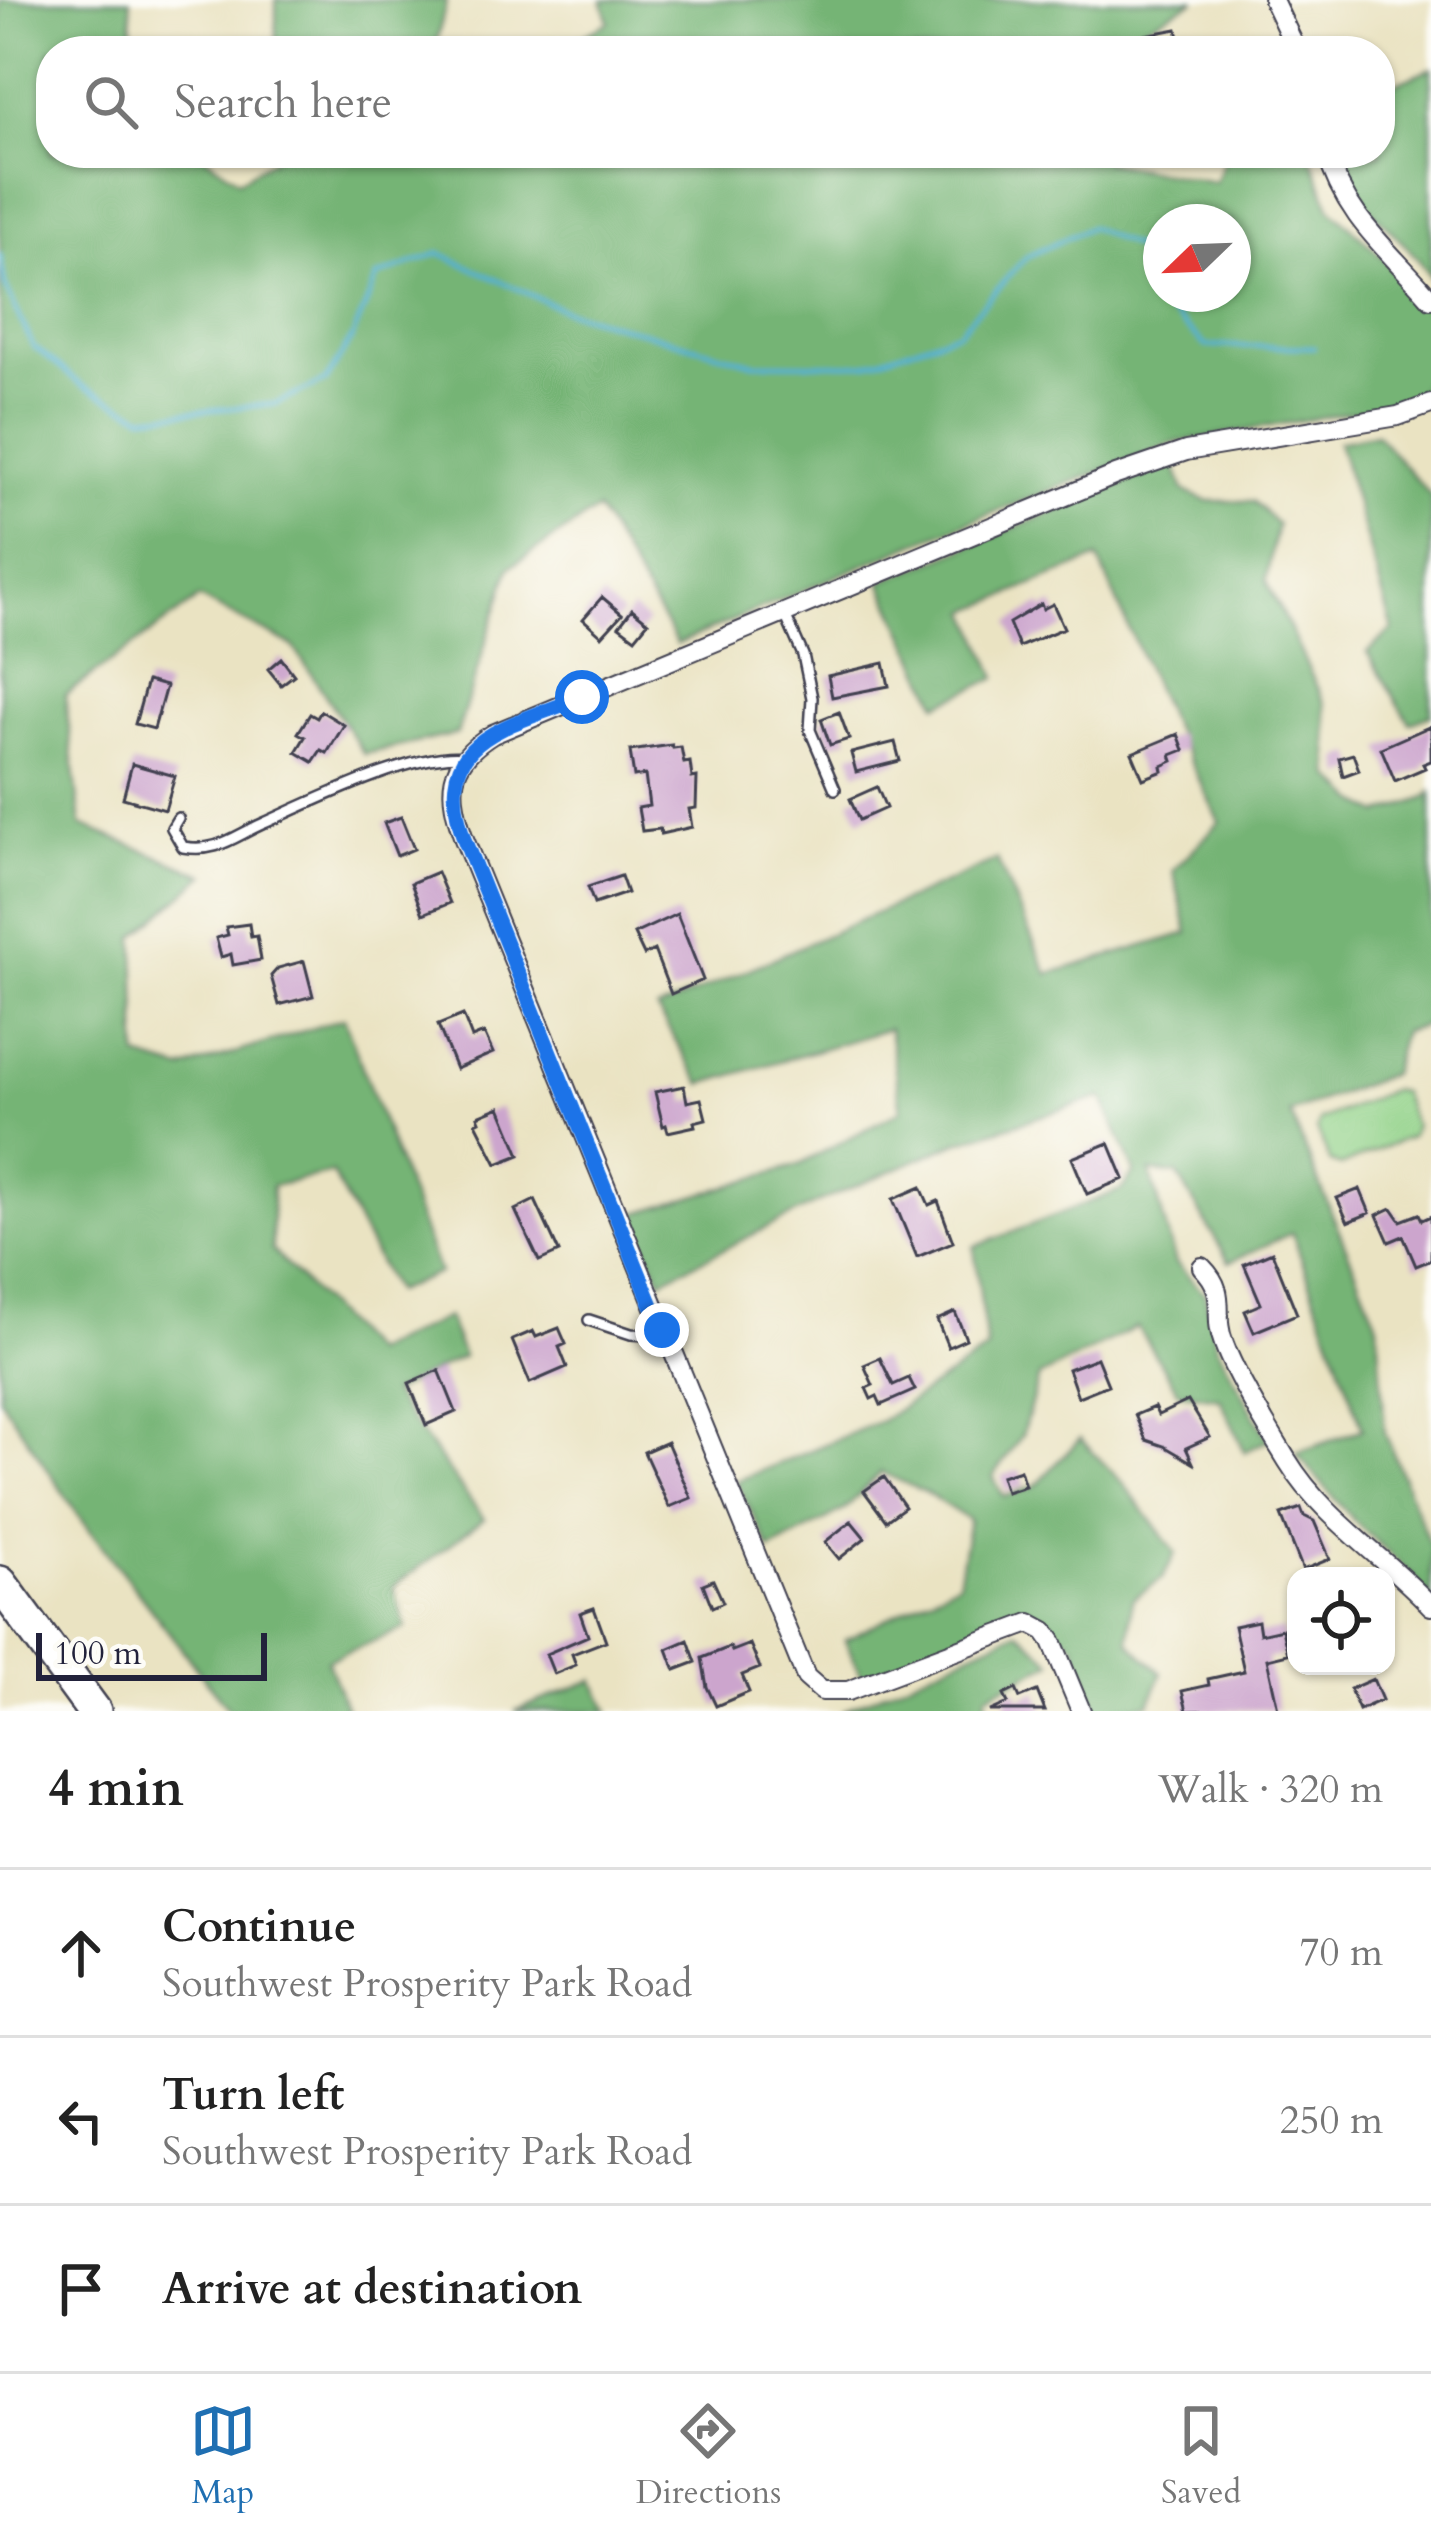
<!DOCTYPE html>
<html lang="en">
<head>
<meta charset="utf-8">
<style>
	body { margin:0; font-family:Cardo,serif; background:#f6f6f6; color:#222 }
	.controls { position:absolute; right:36px; bottom:36px; display:grid; overflow:hidden; border-radius:24px; box-shadow:0 3px 9px #0004 }
	.controls button { width:108px; height:108px; display:grid; place-items:center; padding:0; border:0; border-bottom:3px solid #e0e0e0; background:#fff; color:#222; font:60px sans-serif }
	.compass { position:absolute; left:1143px; top:204px; width:108px; height:108px; border-radius:50%; background:#fff; box-shadow:0 3px 9px #0004; rotate:247deg }
	.scale { position:absolute; left:36px; bottom:30px; width:231px; box-sizing:border-box; padding-left:12px; border:6px solid #22223b; border-top:0; font-size:33px; line-height:42px; white-space:nowrap; color:#22223b; -webkit-text-stroke:9px #fdfcf7; paint-order:stroke }
	.stop { position:absolute; width:36px; height:36px; margin:-27px; border:9px solid #1a73e8; border-radius:50%; background:#fff }
	.stop.end { background:#1a73e8; border-color:#fff; box-shadow:0 3px 12px #0008 }
	.list { margin:0; padding:0; list-style:none }
	h2 { display:flex; justify-content:space-between; align-items:center; height:156px; margin:0; padding:0 48px; font-size:51px }
	h2 small { font-size:39px; font-weight:400; color:#767676 }
	.list li { display:grid; grid-template-columns:78px 1fr auto; gap:36px; align-items:center; box-sizing:border-box; height:168px; padding:0 48px; border-top:3px solid #e0e0e0 }
	.list b { display:block; font-size:45px; white-space:nowrap }
	.list p { margin:0; font-size:39px; white-space:nowrap; color:#767676 }
	.list em { font-size:39px; font-style:normal; color:#767676 }
	.icon { flex:none; width:66px; height:66px; fill:none; stroke:currentColor; stroke-width:2; stroke-linecap:round; stroke-linejoin:round }
	.map { position:relative; flex:none; width:1431px; height:1711px; overflow:hidden }
	.search { position:absolute; background:#fff; box-shadow:0 3px 9px #0004; left:36px; right:36px; top:36px; height:132px; display:flex; align-items:center; gap:30px; box-sizing:border-box; padding:0 42px; border-radius:48px; color:#767676; font-size:45px }
	.sheet { height:660px; background:#fff }
	nav { display:flex; justify-content:space-around; align-items:center; box-sizing:border-box; height:168px; border-top:3px solid #e0e0e0; background:#fff; font-size:33px; color:#767676 }
	nav a { display:grid; justify-items:center; gap:6px }
	nav .on { color:#1f6fb2 }
	.map>svg:first-child { display:block }
	.green { fill:#92d289; stroke:#5a7a62; stroke-width:3 }
	.forest { fill:#75b475; stroke:#4c6b58; stroke-width:3; fill-rule:evenodd }
	.lines { fill:none; stroke-linecap:round; stroke-linejoin:round }
	.stream { stroke:#54b1d2; stroke-width:4.5 }
	.building { fill:#cca5cd }
	.service-casing { stroke:#403f4f; stroke-width:14 }
	.minor-casing { stroke:#403f4f; stroke-width:22 }
	.motorway-casing { stroke:#403f4f; stroke-width:38 }
	.service { stroke:#fff; stroke-width:9 }
	.minor { stroke:#fff; stroke-width:18 }
	.motorway { stroke:#fff; stroke-width:33 }
	.route { stroke:#1a73e8; stroke-width:15 }
</style>
</head>
<body>
<div class="map">
<svg width="1431" height="1711" viewBox="0 0 1431 1711">
	<rect width="100%" height="100%" fill="#fdfcf7"/>
	<filter id="ink" filterUnits="userSpaceOnUse"><feTurbulence type="fractalNoise" baseFrequency=".00833" numOctaves="2"/><feDisplacementMap in="SourceGraphic" scale="24" xChannelSelector="R" yChannelSelector="G"/><feConvolveMatrix kernelMatrix="1 2 1 2 8 2 1 2 1" color-interpolation-filters="sRGB"/></filter>
	<filter id="wash" filterUnits="userSpaceOnUse"><feTurbulence type="fractalNoise" baseFrequency=".004" numOctaves="4" result="noise"/><feDisplacementMap in="SourceGraphic" scale="48" xChannelSelector="R" yChannelSelector="G"/><feGaussianBlur stdDeviation="2.7" result="paint"/><feColorMatrix in="noise" values="0 0 0 0 0 0 0 0 0 0 0 0 0 0 0 0 0 1.4 0 .05"/><feComposite in="paint" operator="in"/></filter>
	<g filter="url(#wash)">
		<rect width="100%" height="100%" fill="#eae3c2"/>
		<path class="green" d="M1392,1090L1401,1092L1414,1125L1411,1136L1341,1166L1330,1162L1317,1129L1320,1120Z"/>
		<path class="forest" d="M0,0H130L134,51H51V153H200L239,180L283,153H1102L1105,162L1215,182L1227,153H1310L1330,207L1382,257L1431,315V372L1414,401L1174,443L927,538L677,644L597,510L510,567L457,734L364,754L293,646L199,598L65,695L81,825L205,875L135,937L138,1057L182,1070L344,1018L439,1273L394,1292L332,1173L272,1186V1250L371,1353L447,1317L463,1356L391,1393L484,1519L393,1587L406,1628L327,1660L347,1711H230L79,1516L0,1398ZM1161,222H1233V294H1161Z
			M276,0H447L436,43L444,51H276Z
			M602,0H1196L1097,51H582L578,38L609,22Z
			M1431,68V279L1418,259L1355,193L1340,153H1380V90Z
			M1376,434L1431,496V715L1410,723L1367,652L1393,630L1338,442Z
			M1174,463L1184,491L1207,501H1253L1277,524L1266,580L1325,704L1331,776L1357,801L1380,814L1424,799L1431,792V1024L1403,1032L1391,1074L1290,1113L1378,1324L1385,1433L1431,1547V1600L1414,1577L1353,1520L1296,1453L1363,1429L1292,1233L1229,1262L1177,1174L1150,1172L1176,1263L1205,1294L1217,1346L1268,1440L1245,1452L1220,1398L1179,1392L1137,1327L1039,1377L1022,1435L993,1477L1004,1497L1035,1486L1080,1439L1123,1483L1176,1553L1162,1579L1132,1599L1129,1642L1162,1673L1150,1704L1098,1711L1074,1643L1025,1610L863,1679L845,1640L958,1582L969,1520L928,1494L881,1472L844,1510L770,1550L736,1481L881,1421L987,1350L974,1247L1121,1190L1135,1172L1102,1097L958,1142L821,1201L661,1280L631,1215L799,1165L901,1110L889,1029L702,1084L657,1010L997,860L1048,974L1188,933L1173,870L1220,822L1164,709L1098,558L969,611L997,678L938,704L881,582Z
			M1018,1631L1053,1662L986,1695L987,1711H842Z
			M594,1680L609,1711H515Z"/>
		<g class="lines">
			<path class="stream" d="M0,255L5,285L33,346L83,386L144,416L275,404L326,381L353,336L377,277L439,253L564,310L754,363L866,364L958,332L1026,257L1090,227L1140,250L1153,296L1206,346L1314,347"/>
		</g>
		<g id="blocks">
			<path class="building" d="M1177,29L1182,51H1148L1145,35Z
				M602,597L622,614L602,636L583,619Z
				M1041,604L1043,609L1053,604L1064,628L1019,647L1009,623Z
				M632,609L648,622L635,638L619,626Z
				M281,658L294,675L281,685L268,669Z
				M884,663L889,686L832,697L828,676Z
				M147,681L166,686L154,729L135,724Z
				M321,711L344,725L327,753L321,750L313,762L296,752L305,737L298,733L310,714L317,718Z
				M839,712L849,739L830,745L821,719Z
				M1431,726V761L1423,764L1425,768L1395,781L1381,748Z
				M1178,734L1184,750L1171,755L1173,761L1162,766L1163,771L1143,779L1132,753Z
				M895,742L900,761L856,772L851,753Z
				M672,745L673,748L681,747L684,763L690,762L692,778L697,777L696,808L689,809L692,827L661,834L660,829L642,831L638,808L649,806L645,775L634,777L630,751Z
				M1353,754L1359,770L1343,776L1339,758Z
				M132,764L175,776L165,810L123,798Z
				M877,787L886,808L859,820L850,799Z
				M401,817L414,849L397,856L384,823Z
				M437,872L450,903L423,914L411,883Z
				M621,876L627,893L594,904L588,887Z
				M677,914L703,980L671,994L654,950L644,955L634,934Z
				M249,924L251,937L257,936L261,960L233,965L231,954L221,957L216,938L228,935L226,927Z
				M304,961L313,996L279,1005L271,976L278,968Z
				M463,1015L472,1038L484,1033L493,1053L456,1069L438,1025Z
				M684,1086L687,1102L701,1099L706,1119L694,1122L695,1126L668,1132L666,1125L663,1126L655,1092Z
				M500,1107L520,1155L497,1164L476,1123L480,1121L478,1116Z
				M1109,1143L1124,1179L1087,1194L1072,1158Z
				M921,1187L929,1205L938,1201L953,1242L917,1257L893,1199Z
				M1360,1189L1370,1213L1348,1222L1337,1198Z
				M535,1200L559,1252L539,1261L515,1210Z
				M1392,1208L1401,1221L1419,1214L1422,1220L1431,1216V1260L1416,1266L1403,1236L1389,1242L1377,1215Z
				M1272,1252L1297,1314L1254,1332L1245,1311L1261,1304L1244,1264Z
				M955,1312L966,1339L948,1347L937,1320Z
				M559,1328L566,1344L559,1347L567,1367L530,1383L512,1340L533,1331L536,1337Z
				M880,1358L893,1385L909,1378L915,1390L881,1405L877,1396L871,1399L866,1388L873,1385L864,1365Z
				M1097,1358L1108,1385L1078,1397L1068,1369Z
				M439,1370L456,1412L426,1425L409,1383Z
				M1188,1401L1210,1437L1186,1448L1193,1463L1164,1446L1146,1440L1135,1415L1154,1407L1158,1415Z
				M667,1442L691,1498L669,1507L644,1452Z
				M1020,1470L1025,1486L1006,1492L1001,1476Z
				M884,1477L905,1507L886,1521L864,1491Z
				M1301,1508L1304,1516L1314,1521L1330,1559L1303,1570L1281,1515Z
				M851,1521L865,1538L839,1559L825,1542Z
				M713,1580L723,1602L712,1607L703,1584Z
				M594,1608L606,1641L572,1654L576,1665L554,1674L546,1654L588,1636L580,1613Z
				M1258,1621L1260,1634L1282,1629L1288,1654L1267,1659L1278,1709L1187,1711L1182,1691L1209,1685L1208,1679L1244,1671L1234,1626Z
				M688,1640L696,1662L675,1670L667,1649Z
				M750,1644L760,1668L742,1675L749,1692L716,1706L707,1687L702,1658L730,1647L732,1651Z
				M1373,1679L1382,1700L1359,1710L1350,1689Z
				M1016,1689L1020,1698L1037,1691L1045,1711H990L1008,1703L1004,1695Z"/>
		</g>
	</g>
	<g filter="url(#ink)">
		<use href="#blocks" fill-opacity="0" stroke="#403f4f" stroke-width="3"/>
		<g class="lines">
			<defs>
				<path id="service" d="M784,612L803,655L812,698L810,730L835,789
					M178,818L172,828L183,847C217,853 233,837 262,824C309,803 417,750 465,757
					M589,1320L631,1334L664,1336"/>
				<path id="minor" d="M1273,0L1297,51
					M1327,153C1344,216 1390,251 1431,299
					M1202,1267C1230,1295 1211,1312 1224,1344C1236,1377 1268,1429 1287,1460C1323,1519 1384,1556 1431,1606
					M1081,1711L1052,1641L1045,1631L1030,1623L848,1691H822L806,1677L464,839C447,791 446,763 493,734L1116,475L1186,451L1398,416L1431,404"/>
				<path id="motorway" d="M0,1583L94,1711"/>
			</defs>
			<use href="#service" class="service-casing"/>
			<use href="#minor" class="minor-casing"/>
			<use href="#motorway" class="motorway-casing"/>
			<use href="#service" class="service"/>
			<use href="#minor" class="minor"/>
			<use href="#motorway" class="motorway"/>
		</g>
	</g>
	<g class="lines" filter="url(#ink)">
		<path class="route" d="M582,697C505,729 429,736 464,839L662,1330"/>
	</g>
</svg>
<div class="controls">
<button><svg class="icon" aria-label="locate" viewBox="0 0 24 24"><circle cx="12" cy="12" r="6"/><path d="M12 2v4M12 18v4M2 12h4M18 12h4"/></svg></button>
</div>
<svg class="compass" viewBox="-18 -18 36 36"><path d="M0-13l5 13h-10z" fill="#e53935"/><path d="M0 13l5-13h-10z" fill="#767676"/></svg>
<div class="scale">100 m</div>
<div class="stop" style="left:582px;top:697px"></div>
<div class="stop end" style="left:662px;top:1330px"></div>
<div class="search"><svg class="icon" aria-label="search" viewBox="0 0 24 24"><circle cx="10" cy="10" r="6"/><path d="M15 15l6 6"/></svg>Search here</div>
</div>
<section class="sheet">
<h2>4 min<small>Walk · 320 m</small></h2>
<ul class="list">
<li><svg class="icon" aria-label="ahead" viewBox="0 0 24 24"><path d="M12 20V5M6 11l6-6 6 6"/></svg><div><b>Continue</b><p>Southwest Prosperity Park Road</p></div><em>70 m</em></li>
<li><svg class="icon" aria-label="left" viewBox="0 0 24 24"><path d="M17 20v-9H6M10 6l-5 5 5 5"/></svg><div><b>Turn left</b><p>Southwest Prosperity Park Road</p></div><em>250 m</em></li>
<li><svg class="icon" aria-label="arrive" viewBox="0 0 24 24"><path d="M6 21V4h12l-3 4 3 4H6"/></svg><div><b>Arrive at destination</b></div></li>
</ul>
</section>
<nav>
<a class="on"><svg class="icon" aria-label="map" viewBox="0 0 24 24"><path d="M3 6l6-2 6 2 6-2v14l-6 2-6-2-6 2zM9 4v14M15 6v14"/></svg>Map</a>
<a><svg class="icon" aria-label="directions" viewBox="0 0 24 24"><path d="M12 3l9 9-9 9-9-9zM9 14v-3h6M13 9l2 2-2 2"/></svg>Directions</a>
<a><svg class="icon" aria-label="saved" viewBox="0 0 24 24"><path d="M7 4h10v16l-5-4-5 4z"/></svg>Saved</a>
</nav>
</body>
</html>
